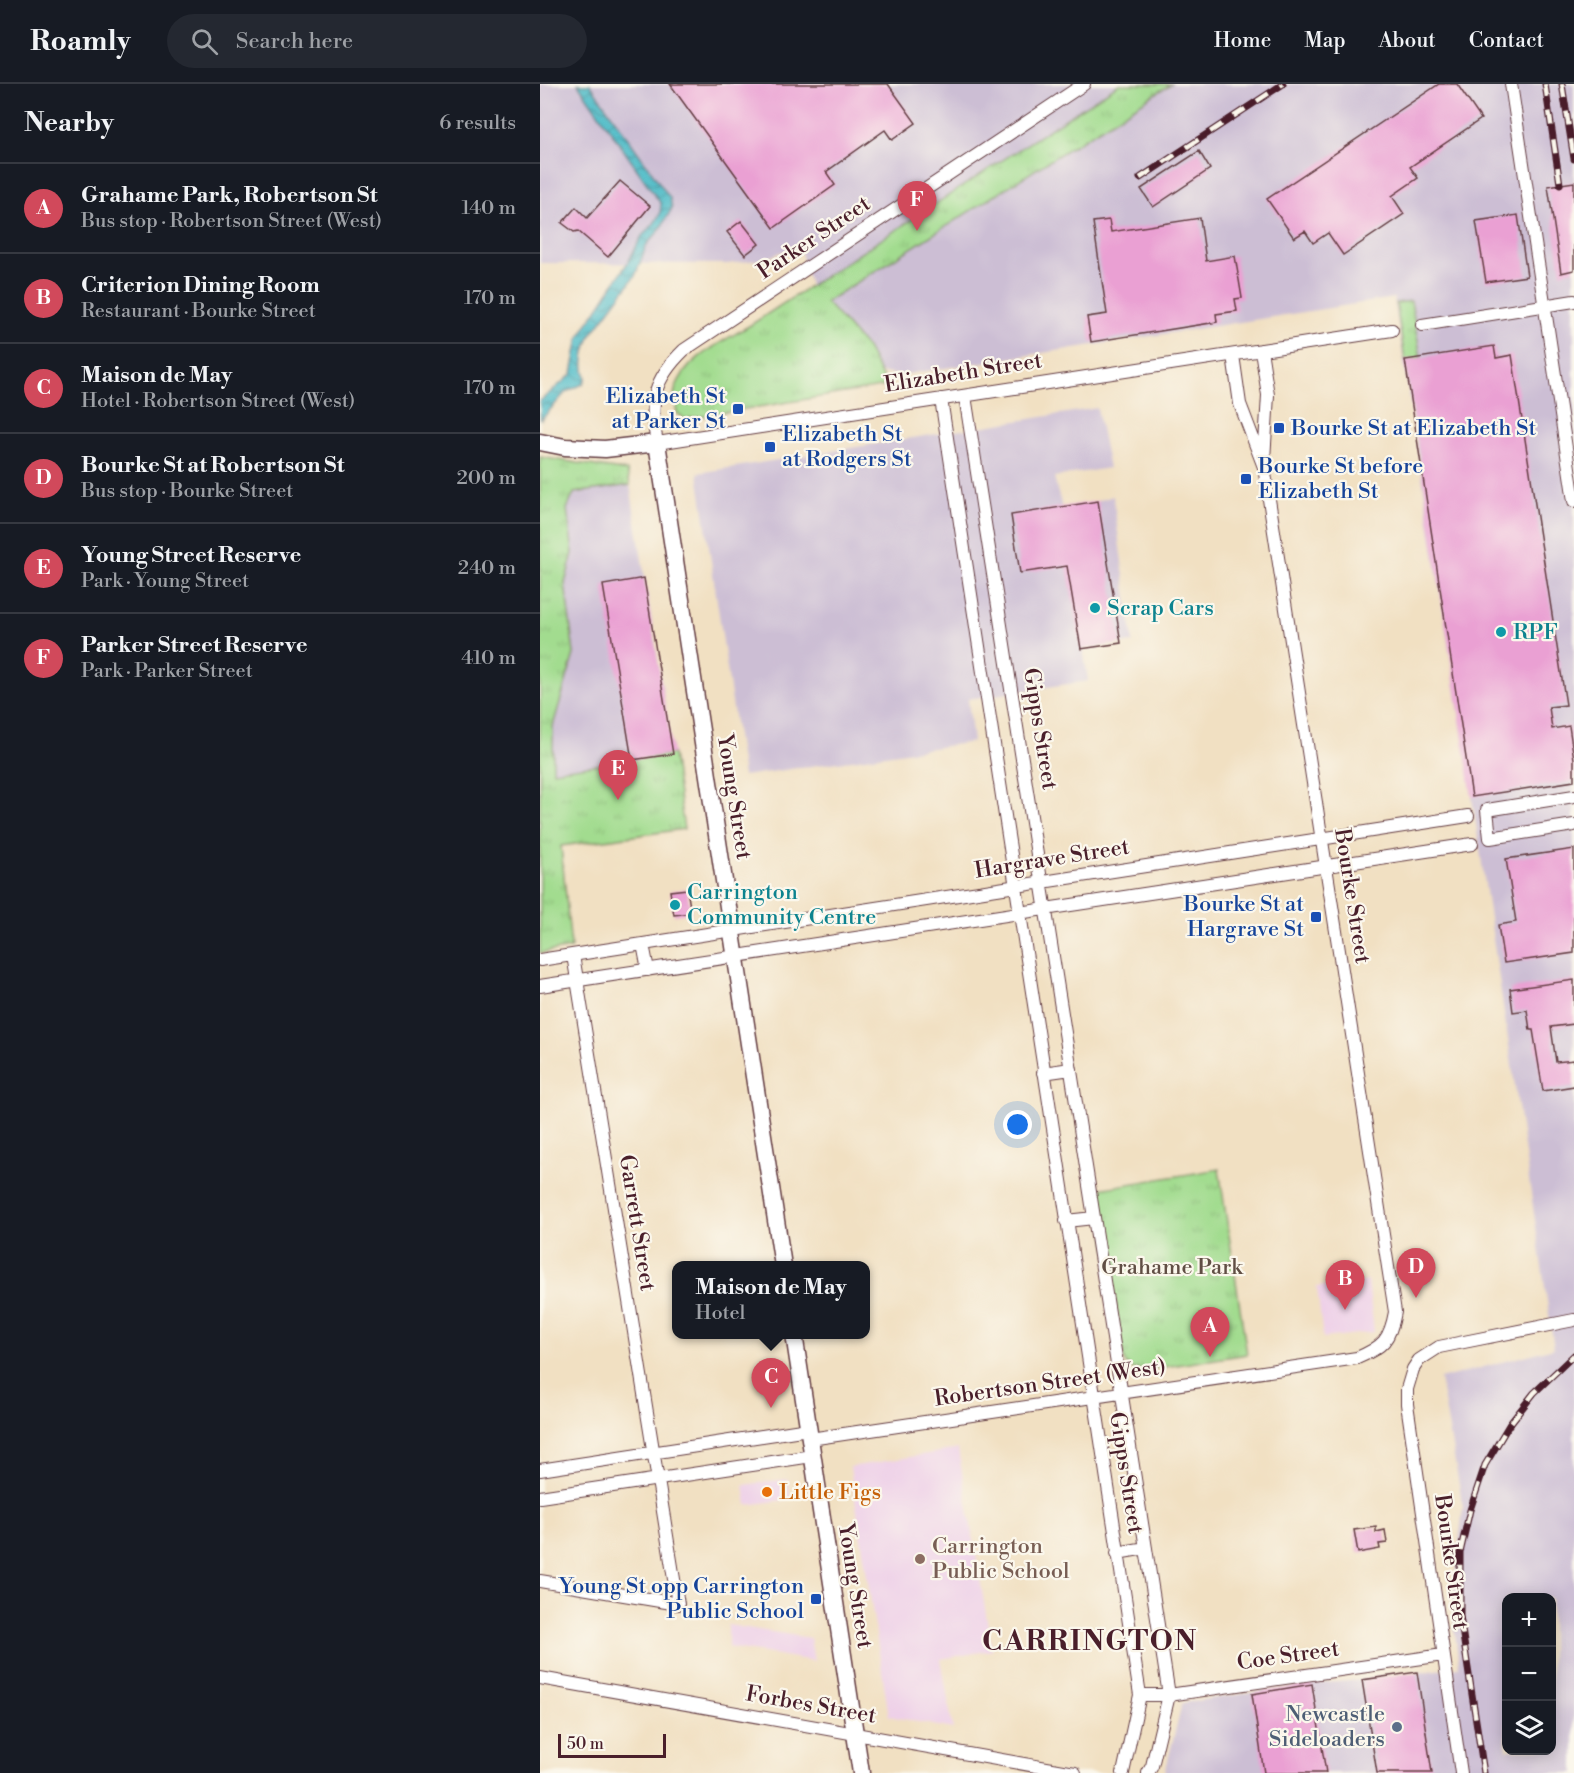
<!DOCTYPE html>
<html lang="en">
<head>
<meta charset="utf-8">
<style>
	body { margin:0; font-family:"Libre Bodoni",serif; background:#242831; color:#f1f3f6 }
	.controls { position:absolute; right:18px; bottom:18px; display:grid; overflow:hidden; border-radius:12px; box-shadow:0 3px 15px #0003 }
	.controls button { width:54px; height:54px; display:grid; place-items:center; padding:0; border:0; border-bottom:2px solid #363941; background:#171b24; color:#f1f3f6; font:30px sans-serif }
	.scale { position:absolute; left:18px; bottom:15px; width:108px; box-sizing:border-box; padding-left:6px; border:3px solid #4a1f2b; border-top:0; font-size:16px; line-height:21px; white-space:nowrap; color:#4a1f2b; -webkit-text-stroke:4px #fbf7ec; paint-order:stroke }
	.you { position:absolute; left:478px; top:1041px; width:21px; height:21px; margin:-15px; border:4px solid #fff; border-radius:50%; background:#1a73e8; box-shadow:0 0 0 9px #1a73e833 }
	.badge { display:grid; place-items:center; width:39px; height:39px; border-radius:50%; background:#d1495b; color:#fff; font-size:20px; font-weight:700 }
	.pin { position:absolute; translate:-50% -50px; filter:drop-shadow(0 2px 3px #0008) }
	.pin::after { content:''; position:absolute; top:32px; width:21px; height:18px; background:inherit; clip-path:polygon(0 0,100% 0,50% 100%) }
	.popup { position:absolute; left:132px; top:1177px; width:198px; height:78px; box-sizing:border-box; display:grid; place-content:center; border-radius:12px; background:#171b24; filter:drop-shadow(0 2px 4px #0005); font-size:20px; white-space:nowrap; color:#9ea1a6 }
	.popup b { font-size:22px; color:#f1f3f6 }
	.popup::after { content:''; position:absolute; left:50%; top:100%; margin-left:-12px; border:12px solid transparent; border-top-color:#171b24 }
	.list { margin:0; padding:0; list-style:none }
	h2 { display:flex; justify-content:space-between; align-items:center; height:78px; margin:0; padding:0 24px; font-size:26px }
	h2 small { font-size:20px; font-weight:400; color:#9ea1a6 }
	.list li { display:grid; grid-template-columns:39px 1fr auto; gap:18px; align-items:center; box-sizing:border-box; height:90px; padding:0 24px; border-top:2px solid #363941 }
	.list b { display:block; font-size:22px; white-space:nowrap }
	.list p { margin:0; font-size:20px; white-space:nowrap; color:#9ea1a6 }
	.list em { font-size:20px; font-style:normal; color:#9ea1a6 }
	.icon { flex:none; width:33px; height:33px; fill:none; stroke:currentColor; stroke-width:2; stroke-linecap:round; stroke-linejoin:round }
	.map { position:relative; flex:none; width:1034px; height:1689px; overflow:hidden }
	header { display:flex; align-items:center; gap:36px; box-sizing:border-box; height:84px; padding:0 30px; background:#171b24; border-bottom:2px solid #363941 }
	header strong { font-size:28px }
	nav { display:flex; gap:33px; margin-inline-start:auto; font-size:21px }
	.search { width:420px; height:54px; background:#242831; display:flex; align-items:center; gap:15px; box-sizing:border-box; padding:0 21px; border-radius:33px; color:#9ea1a6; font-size:22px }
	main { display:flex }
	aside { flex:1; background:#171b24 }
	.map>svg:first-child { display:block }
	.built { fill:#eed0e8 }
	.industrial { fill:#ccbed4; fill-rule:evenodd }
	.grass { fill:url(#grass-tufts); stroke:#767e5d; stroke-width:1.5 }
	.water { fill:url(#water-waves); stroke:#4c6d79; stroke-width:1.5 }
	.building { fill:#eaa0d3 }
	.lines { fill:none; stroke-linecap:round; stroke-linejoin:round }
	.minor-casing { stroke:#633c42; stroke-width:14 }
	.secondary-casing { stroke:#633c42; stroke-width:19 }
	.minor { stroke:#fff; stroke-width:12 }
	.secondary { stroke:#fff; stroke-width:16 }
	.rail-casing { stroke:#4a1f2b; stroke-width:7 }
	.rail { stroke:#fbf7ec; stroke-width:4.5; stroke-dasharray:14; stroke-linecap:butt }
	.transit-dot { fill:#1a4fb4; stroke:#fbf7ec; stroke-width:2 }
	.culture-dot { fill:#0f9aa8; stroke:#fbf7ec; stroke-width:2 }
	.food-dot { fill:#e8710a; stroke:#fbf7ec; stroke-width:2 }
	.education-dot { fill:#8d6e63; stroke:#fbf7ec; stroke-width:2 }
	.service-dot { fill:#5c6f8a; stroke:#fbf7ec; stroke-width:2 }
	.labels { text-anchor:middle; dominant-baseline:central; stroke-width:4.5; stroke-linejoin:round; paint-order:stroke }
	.street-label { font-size:22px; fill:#4a1f2b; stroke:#fbf7ec }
	.transit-label { font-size:22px; fill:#164399; stroke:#fbf7ec; text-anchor:end }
	.culture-label { font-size:22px; fill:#0d838f; stroke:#fbf7ec; text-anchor:start }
	.park-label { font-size:22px; fill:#604e44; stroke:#fbf7ec }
	.food-label { font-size:22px; fill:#c56008; stroke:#fbf7ec; text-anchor:start }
	.education-label { font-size:22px; fill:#785e54; stroke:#fbf7ec; text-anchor:start }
	.service-label { font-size:22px; fill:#4e5e75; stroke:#fbf7ec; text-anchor:end }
	.district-label { font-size:28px; font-weight:bold; letter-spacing:1.5px; fill:#4a1f2b; stroke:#fbf7ec }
</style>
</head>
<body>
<header>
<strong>Roamly</strong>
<div class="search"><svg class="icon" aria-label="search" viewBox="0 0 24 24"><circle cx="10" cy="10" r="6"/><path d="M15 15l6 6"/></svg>Search here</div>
<nav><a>Home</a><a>Map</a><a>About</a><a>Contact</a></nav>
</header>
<main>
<aside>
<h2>Nearby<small>6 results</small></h2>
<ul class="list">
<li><span class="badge">A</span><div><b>Grahame Park, Robertson St</b><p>Bus stop · Robertson Street (West)</p></div><em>140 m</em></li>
<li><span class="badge">B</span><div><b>Criterion Dining Room</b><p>Restaurant · Bourke Street</p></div><em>170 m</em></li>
<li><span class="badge">C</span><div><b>Maison de May</b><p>Hotel · Robertson Street (West)</p></div><em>170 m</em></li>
<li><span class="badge">D</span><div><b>Bourke St at Robertson St</b><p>Bus stop · Bourke Street</p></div><em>200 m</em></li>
<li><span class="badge">E</span><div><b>Young Street Reserve</b><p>Park · Young Street</p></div><em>240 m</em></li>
<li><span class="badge">F</span><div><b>Parker Street Reserve</b><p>Park · Parker Street</p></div><em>410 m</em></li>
</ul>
</aside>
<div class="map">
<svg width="1034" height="1689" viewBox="0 0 1034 1689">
	<defs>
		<pattern id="grass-tufts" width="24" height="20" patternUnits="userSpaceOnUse" patternTransform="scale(1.5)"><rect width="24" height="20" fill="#a2dc8f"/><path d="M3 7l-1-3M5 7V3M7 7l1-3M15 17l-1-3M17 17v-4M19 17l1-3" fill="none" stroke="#8dbc7c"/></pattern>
		<pattern id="water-waves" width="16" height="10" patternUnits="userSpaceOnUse" patternTransform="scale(1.5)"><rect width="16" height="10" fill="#4ebbc7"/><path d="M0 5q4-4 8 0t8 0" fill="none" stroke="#4397a2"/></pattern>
	</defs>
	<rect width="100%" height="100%" fill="#fbf7ec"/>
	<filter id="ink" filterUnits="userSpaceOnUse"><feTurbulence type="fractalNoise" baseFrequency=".0167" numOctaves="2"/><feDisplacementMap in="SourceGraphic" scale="12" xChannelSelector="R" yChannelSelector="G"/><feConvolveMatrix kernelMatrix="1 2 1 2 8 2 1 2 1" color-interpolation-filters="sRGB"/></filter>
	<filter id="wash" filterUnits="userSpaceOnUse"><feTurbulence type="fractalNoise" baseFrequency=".008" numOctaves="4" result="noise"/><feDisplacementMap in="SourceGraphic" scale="24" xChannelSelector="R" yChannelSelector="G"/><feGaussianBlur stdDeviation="1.35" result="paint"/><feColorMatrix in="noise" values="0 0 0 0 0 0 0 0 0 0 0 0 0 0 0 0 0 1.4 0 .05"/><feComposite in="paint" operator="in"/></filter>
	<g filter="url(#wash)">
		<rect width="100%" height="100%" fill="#f1e0c2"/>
		<path class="built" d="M828,1197L834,1248L783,1254L777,1203Z
			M418,1365L452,1566L401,1575L413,1645L349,1632L310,1383Z
			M248,1395L250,1415L207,1421L204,1401Z
			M188,1541L270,1554L274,1577L188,1563Z"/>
		<path class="industrial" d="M0,0H1034V1689H625L642,1619L772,1600L822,1596L919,1583L912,1521L923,1423L900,1295L1014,1264L932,713L854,214L361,291L325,287L274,216L259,161L224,175L187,180L0,179ZM966,1514H1011V1666H966Z
			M557,324L569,384L514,393L522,423L558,417L573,412L593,558L543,565L548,597L428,615L433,658L203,692L158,389Z
			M90,401L133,670L13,687V642L34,570L25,499L33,469L27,425L34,409Z"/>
		<path class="grass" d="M579,0H631L286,218L327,264L347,302L145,335L137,329C136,322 133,312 135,306C145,273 185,257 212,240Z
			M871,217L881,274L865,276L856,219Z
			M0,373L87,387L90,401L34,409L27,425L33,469L25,499L34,570L13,642V687L133,670L144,745L21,762L31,864L0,869Z
			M679,1085L707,1270L605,1286L591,1285L584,1277L558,1105Z"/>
		<path class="water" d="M38,0H50L130,114L132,124L119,147L107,160L95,192L51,251C45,264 41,280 46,294L43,300L26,308L1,336L0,317L32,290L39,253L88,178L102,152L113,141L120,130L121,120Z"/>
		<g id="blocks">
			<path class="building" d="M130,0H348L376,39L352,56L345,46L286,88L295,101L234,144Z
				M899,0H917L941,35L870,83L878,94L852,112L864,130L803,171L788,149L773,159L765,147L754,154L727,115Z
				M659,67L670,85L613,123L601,105Z
				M80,97L110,122L68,173L38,147L34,148L22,139L36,123L47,134Z
				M1034,98V186L1021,189L1008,102Z
				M978,131L987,192L946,198L936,137Z
				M660,134L666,177L695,172L702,214L695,215L697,227L676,230L677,238L551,258L547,233L567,230L553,138L569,136L571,148Z
				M201,137L219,160L205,171L187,148Z
				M954,262L956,274L972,271L1026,621L1009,623L1012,645L1029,642L1034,675V697L932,713L865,276Z
				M558,417L581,559L541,565L527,482L480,489L471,431Z
				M104,494L133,670L92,676L63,501Z
				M1034,765V869L964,879L958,841L976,838L966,775Z
				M147,805L151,829L134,831L130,807Z
				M1034,896V940L1011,943L1016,978L1034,976V1002L1003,1007L993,946H990L987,926L973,928L970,905Z
				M836,1443V1448L845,1446L847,1459L839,1460L840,1465L818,1469L814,1446Z
				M877,1588L892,1689H837L822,1596Z
				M772,1600L786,1689H724L712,1610Z"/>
		</g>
	</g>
	<g filter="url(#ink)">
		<use href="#blocks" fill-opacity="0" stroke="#633c42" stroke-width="1.5"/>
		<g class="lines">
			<defs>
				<path id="minor" d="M544,0L144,266C113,296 109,317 117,359L852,246
					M971,0L1034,417
					M882,241L1034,217
					M721,266L728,311L724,376
					M425,312L629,1611L612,1682L608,1689
					M401,315L600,1611L583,1689
					M1034,712L947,726L950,754L1034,741
					M103,860L108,886
					M0,876L928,732
					M0,902L932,760
					M503,989L531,985
					M526,1137L554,1134
					M270,1355L817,1274C843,1263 850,1256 855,1228L724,383L700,320L693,271
					M0,1386L268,1345
					M0,1413L272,1372
					M577,1469L606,1464
					M0,1497L138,1520L33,871
					M0,1594L535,1689
					M600,1611H629L903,1571
					M921,1689L867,1320V1305L873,1285L879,1276L899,1263L1034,1236"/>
				<path id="secondary" d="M0,358L25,363L65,365L117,359L243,1182
					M254,1250L321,1689"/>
			</defs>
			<use href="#minor" class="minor-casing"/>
			<use href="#secondary" class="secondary-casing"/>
			<use href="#minor" class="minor"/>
			<use href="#secondary" class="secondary"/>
			<defs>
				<path id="rail" d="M1005,0L1020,100
					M1022,0L1034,75
					M600,94L743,0
					M944,1689L920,1532V1469L930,1426L945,1381L969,1341L994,1309L1034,1271"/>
			</defs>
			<use href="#rail" class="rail-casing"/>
			<use href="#rail" class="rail"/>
		</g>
	</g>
	<g class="transit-dot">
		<rect x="192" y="319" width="12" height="12" rx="3"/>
		<rect x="733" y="338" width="12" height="12" rx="3"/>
		<rect x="224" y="357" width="12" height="12" rx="3"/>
		<rect x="700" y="389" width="12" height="12" rx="3"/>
		<rect x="770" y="827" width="12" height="12" rx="3"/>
		<rect x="270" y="1509" width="12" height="12" rx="3"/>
	</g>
	<g class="culture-dot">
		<circle cx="555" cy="524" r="6"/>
		<circle cx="961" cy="548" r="6"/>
		<circle cx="135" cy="821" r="6"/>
	</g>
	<circle class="food-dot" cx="227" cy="1408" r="6"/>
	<circle class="education-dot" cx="380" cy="1475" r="6"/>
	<circle class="service-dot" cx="857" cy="1643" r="6"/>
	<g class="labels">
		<g class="street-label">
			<text transform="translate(274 154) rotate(-34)">Parker Street</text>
			<text transform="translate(423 289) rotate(-9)">Elizabeth Street</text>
			<text transform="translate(500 645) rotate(81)">Gipps Street</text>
			<text transform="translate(194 713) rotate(81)">Young Street</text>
			<text transform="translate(512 775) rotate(-9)">Hargrave Street</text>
			<text transform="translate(812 812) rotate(81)">Bourke Street</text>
			<text transform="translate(97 1139) rotate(81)">Garrett Street</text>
			<text transform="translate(510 1299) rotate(-8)">Robertson Street (West)</text>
			<text transform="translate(586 1389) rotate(81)">Gipps Street</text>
			<text transform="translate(911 1478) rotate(82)">Bourke Street</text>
			<text transform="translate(315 1502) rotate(81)">Young Street</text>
			<text transform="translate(748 1572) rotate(-8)">Coe Street</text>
			<text transform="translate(271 1621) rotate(10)">Forbes Street</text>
		</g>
		<g class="transit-label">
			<text x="186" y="312">Elizabeth St<tspan x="186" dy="25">at Parker St</tspan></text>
			<text x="751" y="344" text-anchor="start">Bourke St at Elizabeth St</text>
			<text x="242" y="350" text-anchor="start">Elizabeth St<tspan x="242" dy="25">at Rodgers St</tspan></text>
			<text x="718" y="382" text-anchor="start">Bourke St before<tspan x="718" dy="25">Elizabeth St</tspan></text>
			<text x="764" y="820">Bourke St at<tspan x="764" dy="25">Hargrave St</tspan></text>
			<text x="264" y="1502">Young St opp Carrington<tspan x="264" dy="25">Public School</tspan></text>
		</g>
		<g class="culture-label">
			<text x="567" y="524">Scrap Cars</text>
			<text x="973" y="548">RPF</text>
			<text x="147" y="808">Carrington<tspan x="147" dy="25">Community Centre</tspan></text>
		</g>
		<g class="park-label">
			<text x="632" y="1183">Grahame Park</text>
		</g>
		<g class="food-label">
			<text x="239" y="1408">Little Figs</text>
		</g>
		<g class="education-label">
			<text x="392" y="1462">Carrington<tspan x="392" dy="25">Public School</tspan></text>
		</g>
		<g class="service-label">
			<text x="845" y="1630">Newcastle<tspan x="845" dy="25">Sideloaders</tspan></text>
		</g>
		<g class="district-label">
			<text x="550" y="1557">CARRINGTON</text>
		</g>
	</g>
</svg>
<div class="controls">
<button>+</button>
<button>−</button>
<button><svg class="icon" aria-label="layers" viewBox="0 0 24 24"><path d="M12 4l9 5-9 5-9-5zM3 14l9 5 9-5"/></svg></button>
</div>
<div class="scale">50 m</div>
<div class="you"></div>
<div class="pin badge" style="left:670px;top:1273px">A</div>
<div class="pin badge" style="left:805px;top:1226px">B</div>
<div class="pin badge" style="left:231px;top:1324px">C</div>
<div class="popup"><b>Maison de May</b>Hotel</div>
<div class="pin badge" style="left:876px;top:1214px">D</div>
<div class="pin badge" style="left:78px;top:716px">E</div>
<div class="pin badge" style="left:377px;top:147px">F</div>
</div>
</main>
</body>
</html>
